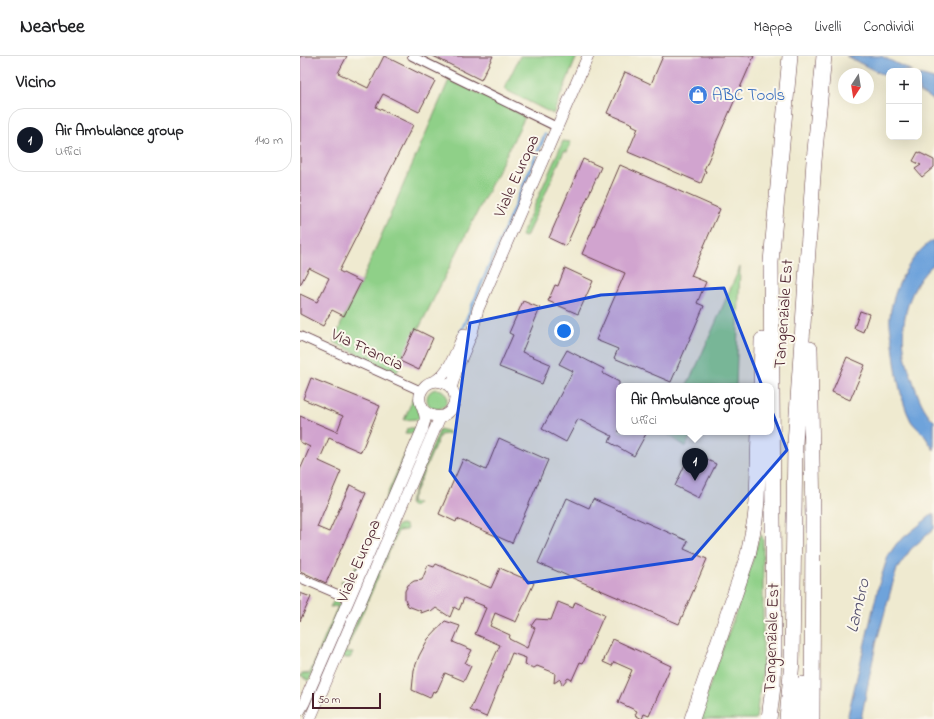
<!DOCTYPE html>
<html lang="it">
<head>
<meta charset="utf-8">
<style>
	body { margin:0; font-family:"Indie Flower",sans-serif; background:#f6f6f6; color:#202124 }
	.controls { position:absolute; right:12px; top:12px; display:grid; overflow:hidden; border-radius:8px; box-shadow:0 4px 16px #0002 }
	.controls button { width:36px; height:36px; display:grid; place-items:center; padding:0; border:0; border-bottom:1px solid #e0e0e0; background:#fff; color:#202124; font:20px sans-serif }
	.compass { position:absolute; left:538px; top:12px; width:36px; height:36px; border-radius:50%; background:#fff; box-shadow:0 4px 16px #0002; rotate:192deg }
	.scale { position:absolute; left:12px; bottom:10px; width:69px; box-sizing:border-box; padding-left:4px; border:2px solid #4a1f2b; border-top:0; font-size:11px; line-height:14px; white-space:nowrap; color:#4a1f2b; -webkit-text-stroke:3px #fbf7ec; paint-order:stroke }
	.you { position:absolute; left:264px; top:275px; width:14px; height:14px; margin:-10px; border:3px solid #fff; border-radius:50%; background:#1a73e8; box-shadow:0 0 0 6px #1a73e833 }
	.badge { display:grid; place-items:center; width:26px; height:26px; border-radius:50%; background:#111827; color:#fff; font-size:13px; font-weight:700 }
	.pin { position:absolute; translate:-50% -33px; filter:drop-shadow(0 1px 2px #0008) }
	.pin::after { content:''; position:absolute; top:21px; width:14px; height:12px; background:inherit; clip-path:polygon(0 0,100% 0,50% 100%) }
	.popup { position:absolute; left:316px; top:327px; width:158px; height:52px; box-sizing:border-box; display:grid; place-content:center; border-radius:8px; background:#fff; filter:drop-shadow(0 1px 3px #0005); font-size:13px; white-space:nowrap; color:#757577 }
	.popup b { font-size:15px; color:#202124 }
	.popup::after { content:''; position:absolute; left:50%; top:100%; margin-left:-8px; border:8px solid transparent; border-top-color:#fff }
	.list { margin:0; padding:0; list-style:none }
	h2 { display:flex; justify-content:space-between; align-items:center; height:52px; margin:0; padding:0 16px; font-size:17px }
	h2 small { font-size:13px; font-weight:400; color:#757577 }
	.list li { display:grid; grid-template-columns:26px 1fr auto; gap:12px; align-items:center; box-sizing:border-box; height:64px; margin:0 8px 8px; padding:0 8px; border:1px solid #e0e0e0; border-radius:16px }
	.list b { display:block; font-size:15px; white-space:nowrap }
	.list p { margin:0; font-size:13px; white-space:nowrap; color:#757577 }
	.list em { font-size:13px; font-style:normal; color:#757577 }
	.map { position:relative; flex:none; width:634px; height:663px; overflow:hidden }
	header { display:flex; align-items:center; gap:24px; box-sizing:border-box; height:56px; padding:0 20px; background:#fff; border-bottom:1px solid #e0e0e0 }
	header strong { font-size:19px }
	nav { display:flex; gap:22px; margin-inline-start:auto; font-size:14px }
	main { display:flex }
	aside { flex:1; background:#fff }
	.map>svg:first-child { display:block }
	.green { fill:#8fd088; stroke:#6c785a }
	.water { fill:#6ea3db; stroke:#5c6183 }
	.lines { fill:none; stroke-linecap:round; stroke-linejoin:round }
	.stream { stroke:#6ea3db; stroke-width:3 }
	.building { fill:#d1a4cf }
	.minor-casing { stroke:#633d44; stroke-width:10 }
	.tertiary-casing { stroke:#633d44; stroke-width:12 }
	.motorway-casing { stroke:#633d44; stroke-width:16 }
	.minor { stroke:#fff; stroke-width:8 }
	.tertiary { stroke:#fff; stroke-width:11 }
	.motorway { stroke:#fff; stroke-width:15 }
	.marked { fill:#1d4ed8; fill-opacity:0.2; stroke:#1d4ed8; stroke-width:3; stroke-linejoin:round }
	.labels { text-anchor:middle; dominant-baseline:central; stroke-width:4; stroke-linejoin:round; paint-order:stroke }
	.shop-label { font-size:17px; fill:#366cbe; stroke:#fbf7ec; text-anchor:start }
	.street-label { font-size:17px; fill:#4a1f2b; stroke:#fbf7ec }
	.water-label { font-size:18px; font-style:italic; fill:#585471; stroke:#fbf7ec }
</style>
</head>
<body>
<header>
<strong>Nearbee</strong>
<nav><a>Mappa</a><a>Livelli</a><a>Condividi</a></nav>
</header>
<main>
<aside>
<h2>Vicino<small></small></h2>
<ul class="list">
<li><span class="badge">1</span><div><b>Air Ambulance group</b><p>Uffici</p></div><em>140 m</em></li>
</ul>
</aside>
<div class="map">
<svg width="634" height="663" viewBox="0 0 634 663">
	<rect width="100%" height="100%" fill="#fbf7ec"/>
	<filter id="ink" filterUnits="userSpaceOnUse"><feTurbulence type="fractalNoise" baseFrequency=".025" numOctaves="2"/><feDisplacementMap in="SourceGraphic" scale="8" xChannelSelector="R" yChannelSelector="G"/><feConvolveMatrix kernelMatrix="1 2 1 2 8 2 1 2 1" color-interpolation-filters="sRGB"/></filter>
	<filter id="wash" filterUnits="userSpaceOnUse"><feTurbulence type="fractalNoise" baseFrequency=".012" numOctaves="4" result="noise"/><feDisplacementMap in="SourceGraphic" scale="16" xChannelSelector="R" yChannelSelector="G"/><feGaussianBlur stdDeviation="0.9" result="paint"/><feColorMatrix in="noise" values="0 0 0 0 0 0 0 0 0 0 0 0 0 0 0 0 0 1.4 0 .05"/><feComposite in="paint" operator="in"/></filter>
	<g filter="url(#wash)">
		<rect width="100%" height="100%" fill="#efead0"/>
		<path class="green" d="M220,0H277L253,58L204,33Z
			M149,24L198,46L225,61L96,318L34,286L44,260L61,226Z
			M263,85L271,86L267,96L264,95L226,181L221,180Z
			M440,211L436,330H386L397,309Z
			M127 343a10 10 0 1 1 20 0a10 10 0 1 1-20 0Z
			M114,340L121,365L117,363L104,364Z
			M127,368L131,370L19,628L17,627Z
			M110,372H114L116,376L51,528C47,529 44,530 41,527L42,525L50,524L114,377H105L107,373Z
			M140,373L149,376L148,378L140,379L110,447H118C115,450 114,452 110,449L109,447Z
			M364,376H392L386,391Z
			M102,468L105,469L107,472L106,474L98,475L45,597H53L50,602H45L42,599L98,469Z
			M460,479L462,480L463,484V607L456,663H398L442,539Z
			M33,546H37L40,548L41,551L9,625L0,620L2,618L10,617L38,550L30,551Z"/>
		<path class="water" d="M546,0H581L612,15H589V22Z
			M619,19L634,23V44L619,36Z
			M634,184V208C609,229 599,267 605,298C606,307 610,316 613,325C618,340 623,354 634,365V394C631,389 627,384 624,379C620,374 614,370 611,365C600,344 595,311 593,288C592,279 589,270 590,261C592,235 611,196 634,184Z
			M634,457V473L611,493L597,513L592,530L576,588L561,663H547L579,528L588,500L597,487Z"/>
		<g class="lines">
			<path class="stream" d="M161,276L245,79"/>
		</g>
		<g id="blocks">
			<path class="building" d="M0,0H47L38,17L68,32L84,0L135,25L119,56L83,38L76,51L113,69L39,215L61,226L44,260L32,254L23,270L0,258V238L17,246L29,222L9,212L0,229Z
				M133,0H193L181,24Z
				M363,0H454L404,114L406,115L401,127L328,96L338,72L332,69L333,68L307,57L325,16L351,28Z
				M618,96L634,104V111L622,121L615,113L621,109L613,105Z
				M283,103L301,111L266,190L249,182Z
				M320,109L420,153L391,220L406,226L397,247L404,250L371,326L314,302L318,293L296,284L325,217L282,198Z
				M265,212L293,225L278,258L248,245L255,229L258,230Z
				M223,245L240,252L222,296L250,308L242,328L199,311L213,279L209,277Z
				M560,255L569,258L563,276L554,272Z
				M115,273L133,282L119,314L100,305Z
				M267,294L304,313L302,317L319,326V376H347L334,400L309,386L312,380L278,363L266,386L242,373L273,315L259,308Z
				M547,301L565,309L550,344L532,336Z
				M11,322L80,350L61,396L29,382L19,405L41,415L17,471L29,476L50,429L66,437L26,527L0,515V414L10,391L0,386V360L37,376L43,360L3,343Z
				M199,382L248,404L212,487L157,463L156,466L139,458L163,403L186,414Z
				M391,396L416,408L399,442L375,430Z
				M267,442L289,452L293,443L388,485L384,493L407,503L379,568L238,507Z
				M136,508L191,532L200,512L234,527L216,566L195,557L190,570L210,579L209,583L227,592L235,572L231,570L236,563L251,564L258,546L273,552L275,546L304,559L283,607L280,606L272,624L268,622L262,629L260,623L254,627L255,617L237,610L234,612L225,609L226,602L212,597L186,661L170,654L200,589L175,578L186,552L183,551L184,550L164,542L159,554L154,551L150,561L136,552L131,556L129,554L121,557V555L108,550L105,543V535L108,529L114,525L122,524L128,509L134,511Z
				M0,537L11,541L0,565Z
				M145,565L160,570L153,586L172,594L165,607L171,610L164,625L145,617L136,637L133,635L130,642L112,634L114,614L119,600L128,583Z
				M313,583L371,610L349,660L344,658L342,663L335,659L337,655L318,646L332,614L314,606L312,610L303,606Z"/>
		</g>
	</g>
	<g filter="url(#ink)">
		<use href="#blocks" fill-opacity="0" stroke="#633d44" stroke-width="1"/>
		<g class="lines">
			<defs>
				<path id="minor" d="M112,0L257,71
					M0,280L121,335
					M0,522L49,543"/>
				<path id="tertiary" d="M135,325C151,315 156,294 164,278
					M151,332L157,313L172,277L178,253L288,0
					M0,654L4,647L123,372C123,369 125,366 125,363C126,353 116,347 121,336C131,313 165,331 152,352C150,356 147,358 143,360C135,362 129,359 123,354
					M10,663L140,361"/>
				<path id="motorway" d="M510,293L513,462L512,663
					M461,330L462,284
					M392,663L448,499L455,464L457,445L459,376
					M469,663L473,630L474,592L471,206L490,0
					M487,663L492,605L495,388L514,105L524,0
					M500,663L502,628"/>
			</defs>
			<use href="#minor" class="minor-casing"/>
			<use href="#tertiary" class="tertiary-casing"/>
			<use href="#motorway" class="motorway-casing"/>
			<use href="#minor" class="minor"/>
			<use href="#tertiary" class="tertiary"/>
			<use href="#motorway" class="motorway"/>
		</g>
	</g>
	<path class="marked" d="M424,232L487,394L392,503L228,527L150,415L170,267L301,239Z"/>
	<defs>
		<symbol id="shop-disc" viewBox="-11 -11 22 22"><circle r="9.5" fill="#3f7fe0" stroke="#fbf7ec"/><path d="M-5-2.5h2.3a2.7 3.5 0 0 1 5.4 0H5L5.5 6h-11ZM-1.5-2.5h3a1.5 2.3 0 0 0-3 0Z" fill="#fff"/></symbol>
	</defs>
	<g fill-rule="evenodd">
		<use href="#shop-disc" x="387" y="28" width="22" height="22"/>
	</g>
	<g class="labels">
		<g class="shop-label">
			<text x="412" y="39">ABC Tools</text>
		</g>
		<g class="street-label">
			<text transform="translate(217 120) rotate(-66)">Viale Europa</text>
			<text transform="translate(484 258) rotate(-86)">Tangenziale Est</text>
			<text transform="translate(67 294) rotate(25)">Via Francia</text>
			<text transform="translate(59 505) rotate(-67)">Viale Europa</text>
			<text transform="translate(472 582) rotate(-88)">Tangenziale Est</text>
		</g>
		<g class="water-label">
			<text transform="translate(559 550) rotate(-77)">Lambro</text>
		</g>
	</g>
</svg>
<div class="controls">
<button>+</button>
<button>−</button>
</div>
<svg class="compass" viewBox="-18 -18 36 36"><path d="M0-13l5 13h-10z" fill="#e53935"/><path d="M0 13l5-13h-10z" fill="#757577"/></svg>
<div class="scale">50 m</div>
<div class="you"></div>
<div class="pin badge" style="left:395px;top:425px">1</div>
<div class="popup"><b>Air Ambulance group</b>Uffici</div>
</div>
</main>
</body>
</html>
